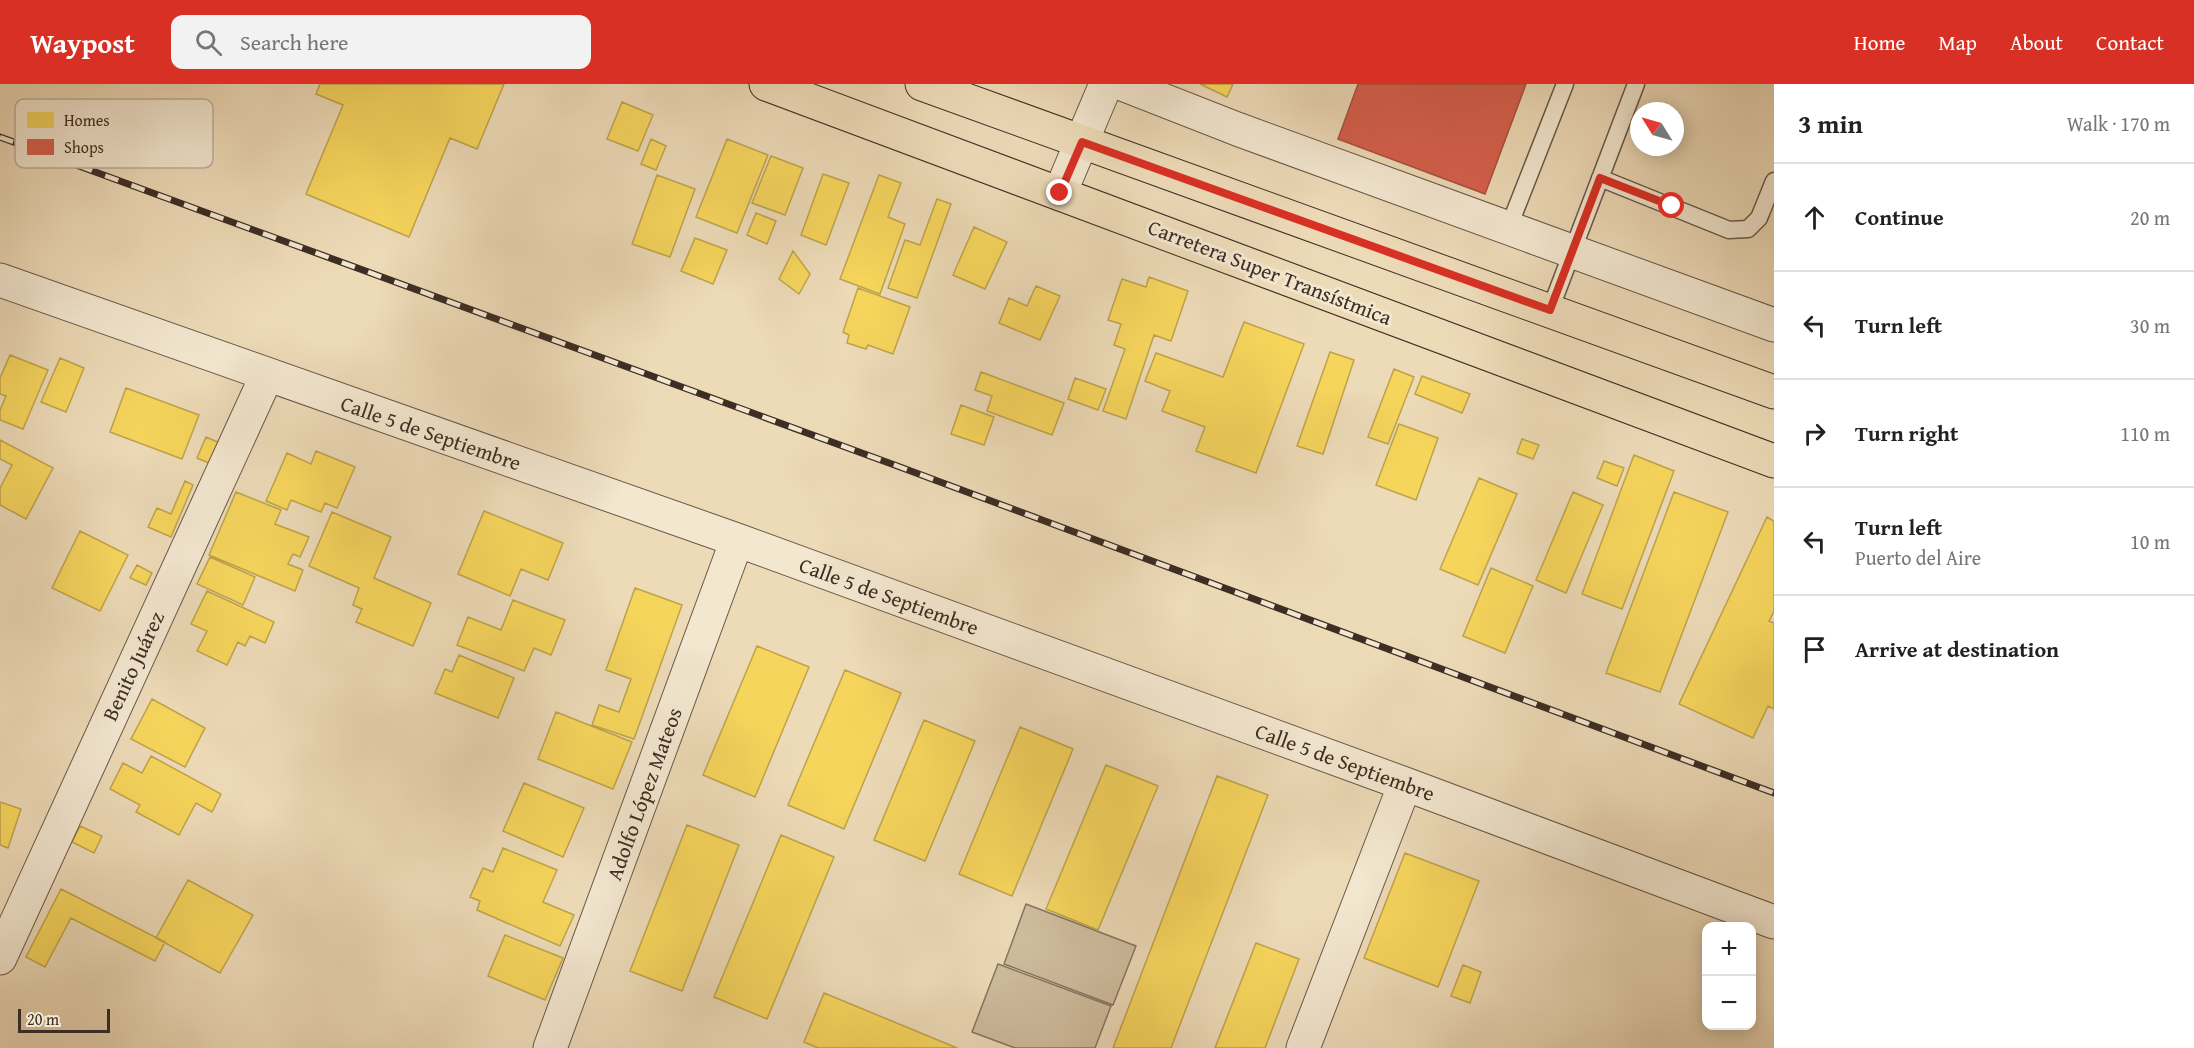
<!DOCTYPE html>
<html lang="en">
<head>
<meta charset="utf-8">
<style>
	body { margin:0; font-family:"Gentium Book Plus",serif; background:#f2f2f2; color:#222 }
	.controls { position:absolute; right:18px; bottom:18px; display:grid; overflow:hidden; border-radius:12px; box-shadow:0 3px 15px #0003 }
	.controls button { width:54px; height:54px; display:grid; place-items:center; padding:0; border:0; border-bottom:2px solid #e0e0e0; background:#fff; color:#222; font:30px sans-serif }
	.compass { position:absolute; left:1630px; top:18px; width:54px; height:54px; border-radius:50%; background:#fff; box-shadow:0 3px 15px #0003; rotate:307deg }
	.scale { position:absolute; left:18px; bottom:15px; width:92px; box-sizing:border-box; padding-left:6px; border:3px solid #3d2d24; border-top:0; font-size:16px; line-height:21px; white-space:nowrap; color:#3d2d24; -webkit-text-stroke:4px #f3e7d0; paint-order:stroke }
	.stop { position:absolute; width:18px; height:18px; margin:-14px; border:4px solid #d93025; border-radius:50%; background:#fff }
	.stop.end { background:#d93025; border-color:#fff; box-shadow:0 2px 6px #0008 }
	.list { margin:0; padding:0; list-style:none }
	h2 { display:flex; justify-content:space-between; align-items:center; height:78px; margin:0; padding:0 24px; font-size:26px }
	h2 small { font-size:20px; font-weight:400; color:#767676 }
	.list li { display:grid; grid-template-columns:39px 1fr auto; gap:18px; align-items:center; box-sizing:border-box; height:108px; padding:0 24px; border-top:2px solid #e0e0e0 }
	.list b { display:block; font-size:22px; white-space:nowrap }
	.list p { margin:0; font-size:20px; white-space:nowrap; color:#767676 }
	.list em { font-size:20px; font-style:normal; color:#767676 }
	.icon { flex:none; width:33px; height:33px; fill:none; stroke:currentColor; stroke-width:2; stroke-linecap:round; stroke-linejoin:round }
	.map { position:relative; flex:none; width:1774px; height:964px; overflow:hidden }
	header { display:flex; align-items:center; gap:36px; box-sizing:border-box; height:84px; padding:0 30px; background:#d93025; color:#fff }
	header strong { font-size:28px }
	nav { display:flex; gap:33px; margin-inline-start:auto; font-size:21px }
	.search { width:420px; height:54px; background:#f2f2f2; display:flex; align-items:center; gap:15px; box-sizing:border-box; padding:0 21px; border-radius:12px; color:#767676; font-size:22px }
	main { display:flex }
	aside { flex:1; background:#fff }
	.map>svg:first-child { display:block }
	.green { fill:#cfbd9e; stroke:#867561; stroke-width:1.5 }
	.homes { fill:#f6d55c; stroke:#bea34b; stroke-width:1.5 }
	.shops { fill:#d6604d; stroke:#a85141; stroke-width:1.5 }
	.lines { fill:none; stroke-linecap:round; stroke-linejoin:round }
	.service-casing { stroke:#695849; stroke-width:19 }
	.minor-casing { stroke:#695849; stroke-width:35 }
	.primary-casing { stroke:#3d2d24; stroke-width:35 }
	.service { stroke:#f3e7d0; stroke-width:16 }
	.minor { stroke:#f3e7d0; stroke-width:33 }
	.primary { stroke:#eddab7; stroke-width:33 }
	.rail-casing { stroke:#3d2d24; stroke-width:7 }
	.rail { stroke:#f3e7d0; stroke-width:4.5; stroke-dasharray:14; stroke-linecap:butt }
	.route { stroke:#d93025; stroke-width:8 }
	.labels { text-anchor:middle; dominant-baseline:central; stroke-width:6; stroke-linejoin:round; paint-order:stroke }
	.street-label { font-size:21px; fill:#3d2d24; stroke:#f3e7d0 }
	.key { fill:#f3e7d0; stroke:#bcaf9c; stroke-width:1.5 }
	.key-label { font-size:16px; fill:#3d2d24 }
</style>
</head>
<body>
<header>
<strong>Waypost</strong>
<div class="search"><svg class="icon" aria-label="search" viewBox="0 0 24 24"><circle cx="10" cy="10" r="6"/><path d="M15 15l6 6"/></svg>Search here</div>
<nav><a>Home</a><a>Map</a><a>About</a><a>Contact</a></nav>
</header>
<main>
<div class="map">
<svg width="1774" height="964" viewBox="0 0 1774 964">
	<rect width="100%" height="100%" fill="#eddab7"/>
	<filter id="stains"><feTurbulence type="fractalNoise" baseFrequency=".00333" numOctaves="4"/><feColorMatrix values="0 0 0 0 .2 0 0 0 0 .09 0 0 0 0 .02 0 0 0 .5 -.17"/></filter>
	<radialGradient id="worn" r=".72"><stop offset=".6" stop-color="#630" stop-opacity="0"/><stop offset="1" stop-color="#630" stop-opacity=".3"/></radialGradient>
	<path class="green" d="M1026,820L1136,862L1113,921L1004,880Z
		M998,880L1111,922L1095,964H1015L972,948Z"/>
	<path class="homes" d="M320,0H504L477,65L450,54L409,153L306,110L343,21L316,10Z
		M1200,0H1233L1227,13Z
		M622,18L653,31L638,67L607,55Z
		M651,55L666,62L656,86L641,80Z
		M727,55L768,71L737,149L696,133Z
		M771,72L803,84L785,131L752,119Z
		M823,90L849,99L826,161L801,151Z
		M657,91L695,105L670,173L632,160Z
		M879,91L901,99L888,133L905,140L880,210L840,195Z
		M937,115L951,120L917,214L888,204L905,156L920,161Z
		M756,129L776,137L767,160L747,151Z
		M974,143L1007,158L985,205L953,191Z
		M695,154L727,166L713,200L681,187Z
		M793,167L810,190L799,210L779,195Z
		M1149,193L1188,207L1171,257L1154,251L1126,335L1103,327L1125,265L1114,261L1121,240L1108,236L1122,195L1146,203Z
		M1036,202L1060,212L1040,256L999,239L1009,214L1027,222Z
		M858,204L910,223L893,270L868,261L866,265L847,259L849,251L843,248Z
		M1244,238L1304,260L1256,389L1196,367L1205,343L1162,327L1170,307L1145,297L1156,269L1223,293Z
		M1330,268L1354,276L1323,370L1297,362Z
		M10,271L48,286L23,345L0,336V326L6,312L0,310V294Z
		M60,274L84,284L66,328L41,318Z
		M1394,285L1414,293L1388,360L1368,353Z
		M981,288L1064,319L1052,351L987,327L992,312L975,306Z
		M1422,292L1470,310L1462,329L1415,310Z
		M1075,294L1106,305L1098,326L1068,315Z
		M126,304L199,331L182,375L110,348Z
		M961,321L994,333L984,361L951,350Z
		M1399,340L1438,354L1416,416L1376,401Z
		M206,353L220,359L211,380L197,374Z
		M1522,355L1539,361L1533,375L1517,369Z
		M0,356L53,384L26,435L0,421V404L12,381L0,375Z
		M316,367L355,383L337,424L325,419L321,428L291,416L287,426L266,417L287,369L311,380Z
		M1634,371L1674,387L1622,525L1582,510Z
		M1604,377L1624,384L1617,402L1597,394Z
		M1479,394L1517,410L1478,501L1440,485Z
		M185,397L193,401L171,453L148,443L157,424L171,430Z
		M236,408L281,426L275,440L309,453L300,473L293,470L288,480L303,486L295,507L209,471Z
		M1573,408L1603,421L1566,509L1536,496Z
		M1674,408L1728,428L1660,608L1606,589Z
		M484,427L563,459L548,496L521,485L510,512L458,490Z
		M332,428L391,453L374,494L431,519L413,562L356,538L362,525L353,521L359,504L309,482Z
		M1767,433L1774,437V527L1769,537L1774,539V625L1768,622L1753,654L1679,620Z
		M80,447L128,471L100,527L52,504Z
		M210,473L255,493L243,521L197,500Z
		M137,481L152,489L146,501L130,494Z
		M1491,484L1533,502L1505,569L1463,552Z
		M635,504L682,521L634,655L592,641L599,621L619,628L631,595L606,586Z
		M207,507L274,538L265,559L250,552L245,562L238,558L227,581L197,567L207,547L191,540Z
		M513,516L565,536L551,571L534,564L524,587L457,561L468,533L501,546Z
		M757,562L809,583L755,713L703,691Z
		M459,571L514,594L498,634L435,609L445,585L452,588Z
		M845,586L901,609L844,745L788,721Z
		M152,615L205,644L185,683L131,655Z
		M556,628L632,658L613,705L538,675Z
		M924,636L975,657L925,777L874,756Z
		M1020,643L1073,665L1012,812L959,790Z
		M151,672L221,710L212,728L196,719L179,751L136,728L140,721L110,705L123,679L142,689Z
		M1106,681L1158,702L1098,846L1046,825Z
		M1217,692L1268,711L1171,964H1113Z
		M524,699L584,724L563,773L503,747Z
		M0,718L21,725L8,764L0,761Z
		M687,741L739,761L682,907L630,887Z
		M80,742L102,752L94,769L72,758Z
		M781,751L834,773L767,935L714,913Z
		M503,764L557,786L543,818L574,831L560,862L477,826L480,817L470,813L483,784L493,788Z
		M1405,769L1479,797L1438,903L1364,874Z
		M188,796L253,831L220,889L156,854Z
		M61,805L165,858L155,877L71,834L45,883L26,873Z
		M505,851L563,874L545,916L488,892Z
		M1256,859L1299,875L1265,964H1215Z
		M1463,881L1481,888L1470,919L1451,912Z
		M824,909L957,964H818L804,958Z"/>
	<path class="shops" d="M1358,0H1526L1485,110L1338,55Z"/>
	<g class="lines">
		<defs>
			<path id="service" d="M1600,94L1729,146L1748,145L1759,134L1774,97
				M1508,145L1565,0
				M1550,226L1636,0"/>
			<path id="minor" d="M1122,0L1237,45L1774,241
				M1060,109L1106,0
				M0,196L737,456L1405,700L1774,838
				M0,874L267,291
				M550,964L737,456
				M1303,964L1405,700"/>
			<path id="primary" d="M766,0L1774,377
				M922,0L1774,308"/>
		</defs>
		<use href="#service" class="service-casing"/>
		<use href="#minor" class="minor-casing"/>
		<use href="#primary" class="primary-casing"/>
		<use href="#service" class="service"/>
		<use href="#minor" class="minor"/>
		<use href="#primary" class="primary"/>
		<defs>
			<path id="rail" d="M0,53L900,383L1774,709"/>
		</defs>
		<use href="#rail" class="rail-casing"/>
		<use href="#rail" class="rail"/>
	</g>
	<g class="lines">
		<path class="route" d="M1060,109L1082,58L1550,226L1600,94L1672,122"/>
	</g>
	<g class="labels">
		<g class="street-label">
			<text transform="translate(1270 188) rotate(21)">Carretera Super Transístmica</text>
			<text transform="translate(431 349) rotate(19)">Calle 5 de Septiembre</text>
			<text transform="translate(889 512) rotate(20)">Calle 5 de Septiembre</text>
			<text transform="translate(133 582) rotate(-65)">Benito Juárez</text>
			<text transform="translate(1345 678) rotate(20)">Calle 5 de Septiembre</text>
			<text transform="translate(644 710) rotate(-70)">Adolfo López Mateos</text>
		</g>
	</g>
	<rect x="15" y="15" width="198" height="69" rx="9" class="key"/>
	<rect x="27" y="28" width="27" height="16" fill="#f6d55c"/>
	<rect x="27" y="55" width="27" height="16" fill="#d6604d"/>
	<g class="key-label">
		<text x="64" y="42">Homes</text>
		<text x="64" y="69">Shops</text>
	</g>
	<rect width="100%" height="100%" filter="url(#stains)"/>
	<rect width="100%" height="100%" fill="url(#worn)"/>
</svg>
<div class="controls">
<button>+</button>
<button>−</button>
</div>
<svg class="compass" viewBox="-18 -18 36 36"><path d="M0-13l5 13h-10z" fill="#e53935"/><path d="M0 13l5-13h-10z" fill="#767676"/></svg>
<div class="scale">20 m</div>
<div class="stop" style="left:1672px;top:122px"></div>
<div class="stop end" style="left:1060px;top:109px"></div>
</div>
<aside>
<h2>3 min<small>Walk · 170 m</small></h2>
<ul class="list">
<li><svg class="icon" aria-label="ahead" viewBox="0 0 24 24"><path d="M12 20V5M6 11l6-6 6 6"/></svg><div><b>Continue</b></div><em>20 m</em></li>
<li><svg class="icon" aria-label="left" viewBox="0 0 24 24"><path d="M17 20v-9H6M10 6l-5 5 5 5"/></svg><div><b>Turn left</b></div><em>30 m</em></li>
<li><svg class="icon" aria-label="right" viewBox="0 0 24 24"><path d="M7 20v-9h11M14 6l5 5-5 5"/></svg><div><b>Turn right</b></div><em>110 m</em></li>
<li><svg class="icon" aria-label="left" viewBox="0 0 24 24"><path d="M17 20v-9H6M10 6l-5 5 5 5"/></svg><div><b>Turn left</b><p>Puerto del Aire</p></div><em>10 m</em></li>
<li><svg class="icon" aria-label="arrive" viewBox="0 0 24 24"><path d="M6 21V4h12l-3 4 3 4H6"/></svg><div><b>Arrive at destination</b></div></li>
</ul>
</aside>
</main>
</body>
</html>
